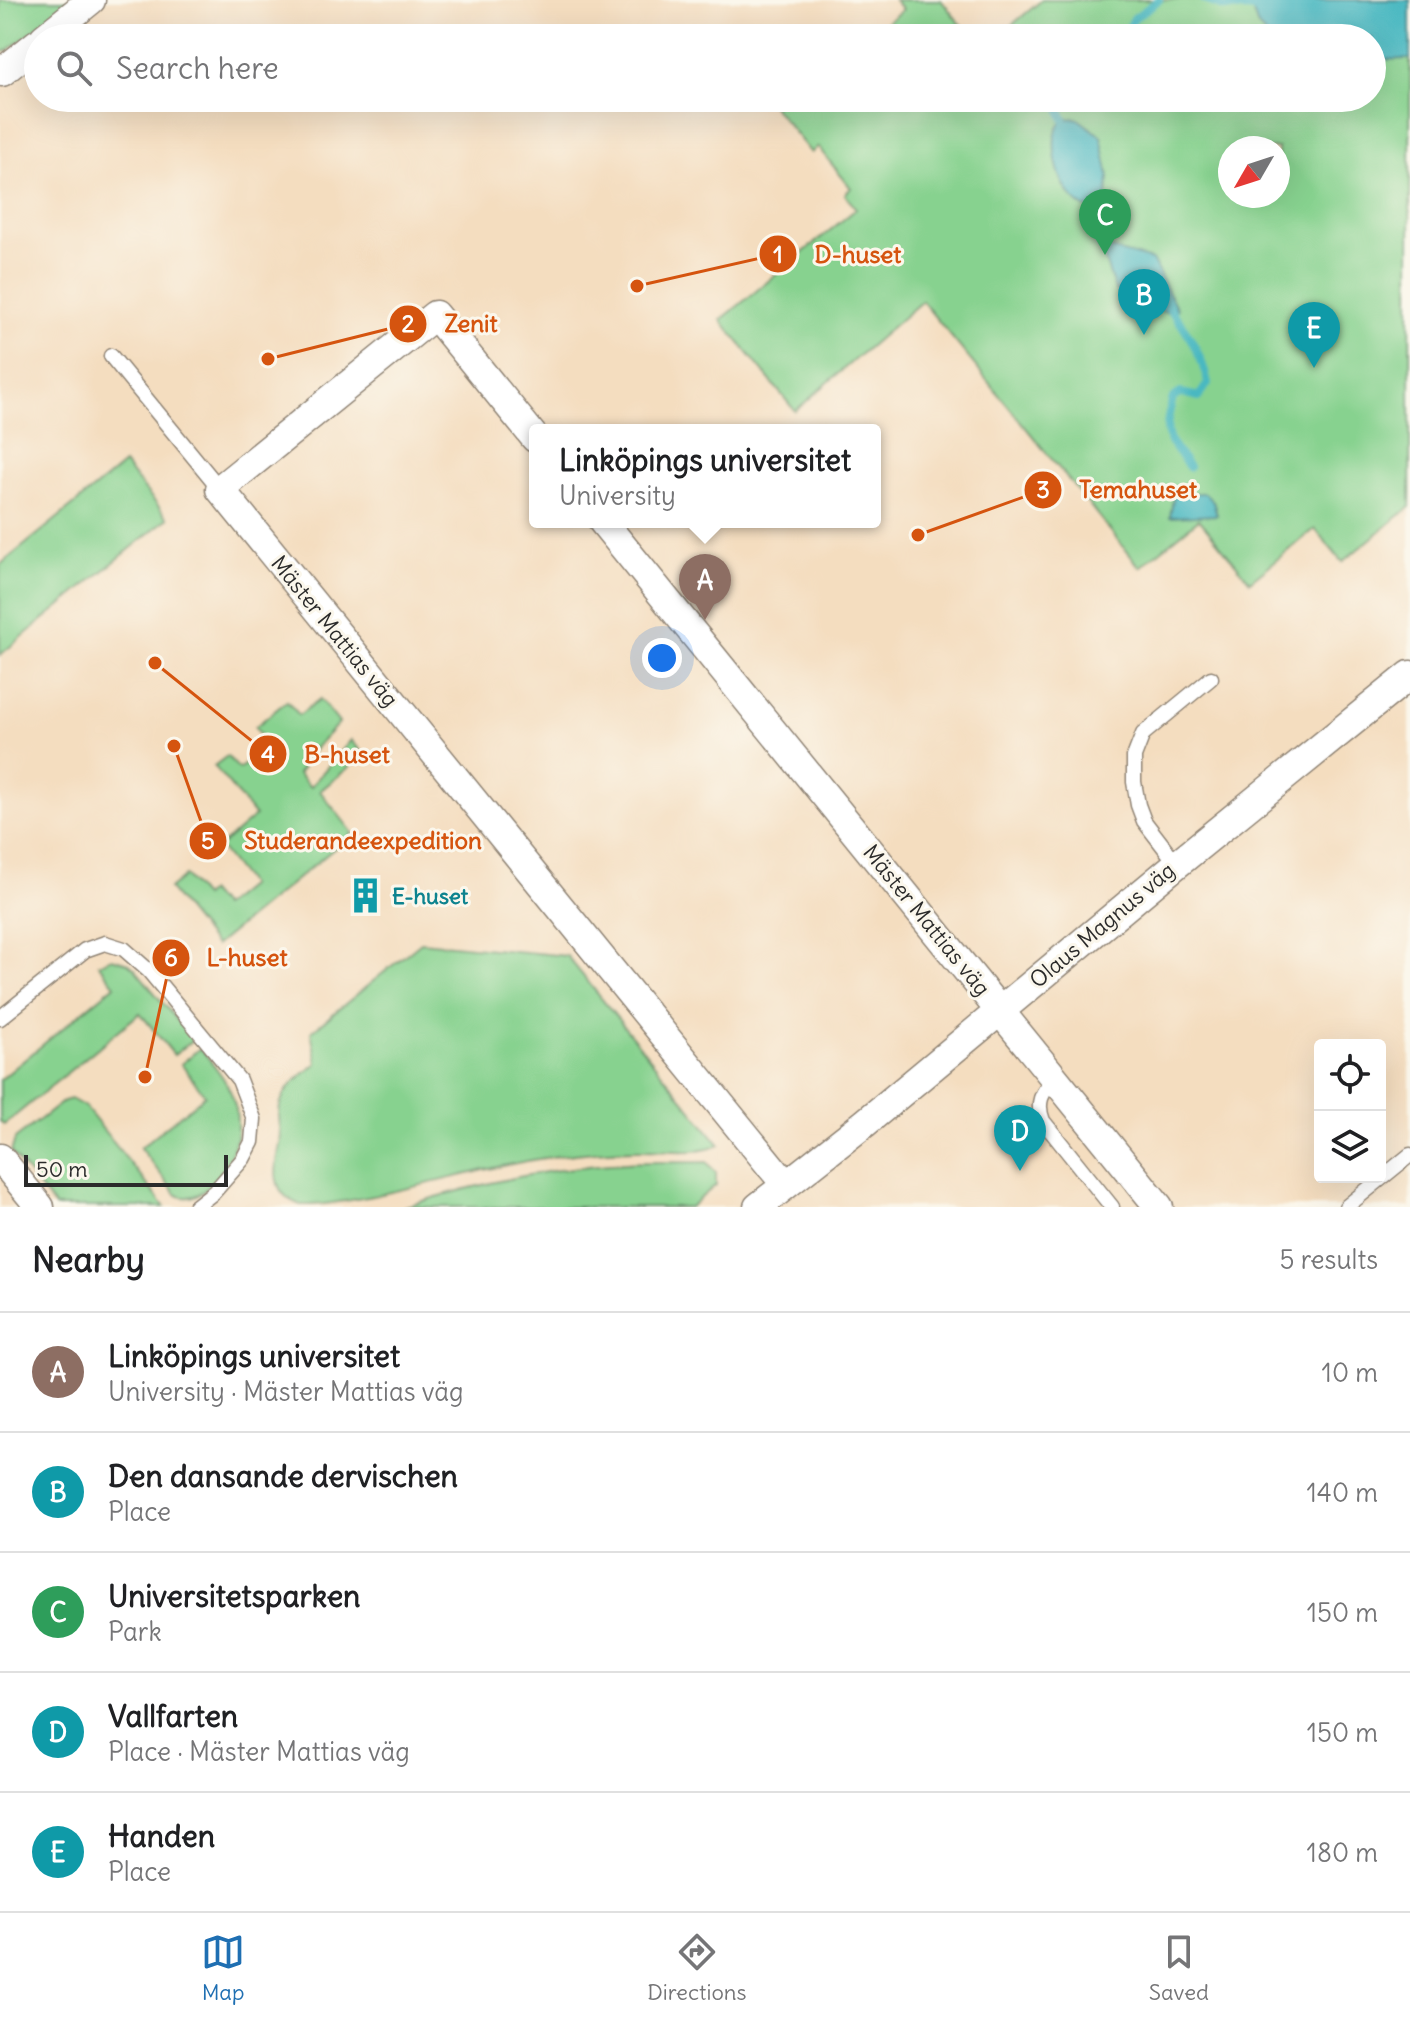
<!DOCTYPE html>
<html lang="en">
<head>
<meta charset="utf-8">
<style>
	body { margin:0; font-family:Delius,sans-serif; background:#f6f6f6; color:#202124 }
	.controls { position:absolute; right:24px; bottom:24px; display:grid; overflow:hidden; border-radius:8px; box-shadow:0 8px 32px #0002 }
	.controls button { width:72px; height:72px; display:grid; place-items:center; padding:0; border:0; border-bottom:2px solid #e0e0e0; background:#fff; color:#202124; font:40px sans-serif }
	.compass { position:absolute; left:1218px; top:136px; width:72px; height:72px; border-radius:50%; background:#fff; box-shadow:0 8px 32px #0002; rotate:231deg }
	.scale { position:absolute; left:24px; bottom:20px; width:204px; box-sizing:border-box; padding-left:8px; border:4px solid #2b2b2b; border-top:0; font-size:22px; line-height:28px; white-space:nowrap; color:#2b2b2b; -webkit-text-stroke:6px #fbf7ec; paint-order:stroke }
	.you { position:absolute; left:662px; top:658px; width:28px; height:28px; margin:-20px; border:6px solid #fff; border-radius:50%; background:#1a73e8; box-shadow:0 0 0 12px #1a73e833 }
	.badge { display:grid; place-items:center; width:52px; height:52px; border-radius:50%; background:#1f6fb2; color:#fff; font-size:26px; font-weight:700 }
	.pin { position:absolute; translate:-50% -66px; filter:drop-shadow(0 2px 4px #0008) }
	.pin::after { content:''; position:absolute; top:42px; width:28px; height:24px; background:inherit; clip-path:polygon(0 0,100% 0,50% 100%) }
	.popup { position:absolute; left:529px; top:424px; width:352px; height:104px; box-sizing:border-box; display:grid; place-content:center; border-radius:8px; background:#fff; filter:drop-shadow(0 2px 6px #0005); font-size:26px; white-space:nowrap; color:#757577 }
	.popup b { font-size:30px; color:#202124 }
	.popup::after { content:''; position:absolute; left:50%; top:100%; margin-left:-16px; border:16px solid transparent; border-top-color:#fff }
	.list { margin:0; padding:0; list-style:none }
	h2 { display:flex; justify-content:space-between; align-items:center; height:104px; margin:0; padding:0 32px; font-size:34px }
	h2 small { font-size:26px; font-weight:400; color:#757577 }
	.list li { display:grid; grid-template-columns:52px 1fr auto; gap:24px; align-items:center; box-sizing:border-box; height:120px; padding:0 32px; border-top:2px solid #e0e0e0 }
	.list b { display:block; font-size:30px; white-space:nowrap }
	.list p { margin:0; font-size:26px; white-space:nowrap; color:#757577 }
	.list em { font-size:26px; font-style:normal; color:#757577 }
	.icon { flex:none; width:44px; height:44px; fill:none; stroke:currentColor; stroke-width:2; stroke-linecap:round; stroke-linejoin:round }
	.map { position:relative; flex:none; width:1410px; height:1207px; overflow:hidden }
	.search { position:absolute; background:#fff; box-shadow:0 8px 32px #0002; left:24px; right:24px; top:24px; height:88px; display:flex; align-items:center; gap:20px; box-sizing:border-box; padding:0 28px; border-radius:44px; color:#757577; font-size:30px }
	.sheet { height:704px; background:#fff }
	nav { display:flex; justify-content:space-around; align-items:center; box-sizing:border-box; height:112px; border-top:2px solid #e0e0e0; background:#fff; font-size:22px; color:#757577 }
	nav a { display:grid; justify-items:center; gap:4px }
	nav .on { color:#1f6fb2 }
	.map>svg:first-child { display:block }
	.green { fill:#87d28f; stroke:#597e5d; stroke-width:2; fill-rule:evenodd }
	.water { fill:#49b8c1; stroke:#3a7276; stroke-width:2 }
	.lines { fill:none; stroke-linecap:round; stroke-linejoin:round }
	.stream { stroke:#49b8c1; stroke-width:8 }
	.service-casing { stroke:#908475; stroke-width:17 }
	.minor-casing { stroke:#908475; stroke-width:31 }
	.service { stroke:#fff; stroke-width:14 }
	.minor { stroke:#fff; stroke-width:28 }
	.labels { text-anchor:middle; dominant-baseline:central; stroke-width:6; stroke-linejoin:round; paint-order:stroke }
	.street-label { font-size:22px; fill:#2b2b2b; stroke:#fbf7ec }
	.culture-label { font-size:22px; font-weight:bold; fill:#0d838f; stroke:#fbf7ec; text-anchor:start }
	.leader { fill:none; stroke:#d5540f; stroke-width:3 }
	.callout-dot { fill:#d5540f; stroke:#fbf7ec; stroke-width:3 }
	.mark-label { font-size:24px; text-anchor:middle; font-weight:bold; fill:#fff }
	.callout-label { font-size:24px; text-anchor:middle; font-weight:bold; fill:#d5540f; stroke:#fbf7ec; stroke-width:6; stroke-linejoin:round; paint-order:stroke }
</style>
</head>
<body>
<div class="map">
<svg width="1410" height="1207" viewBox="0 0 1410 1207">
	<rect width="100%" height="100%" fill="#fbf7ec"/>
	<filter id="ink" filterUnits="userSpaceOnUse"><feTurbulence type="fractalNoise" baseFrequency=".0125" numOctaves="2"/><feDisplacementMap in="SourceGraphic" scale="16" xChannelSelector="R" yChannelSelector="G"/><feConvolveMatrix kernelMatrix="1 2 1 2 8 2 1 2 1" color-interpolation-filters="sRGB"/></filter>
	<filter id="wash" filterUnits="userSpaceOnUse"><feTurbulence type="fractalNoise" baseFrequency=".006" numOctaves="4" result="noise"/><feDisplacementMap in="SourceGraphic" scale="32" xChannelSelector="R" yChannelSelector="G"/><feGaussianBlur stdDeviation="1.8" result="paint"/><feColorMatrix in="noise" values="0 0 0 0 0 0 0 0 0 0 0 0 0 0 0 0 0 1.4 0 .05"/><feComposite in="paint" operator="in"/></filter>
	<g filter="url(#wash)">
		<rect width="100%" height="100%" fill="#f4ddbf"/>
		<path class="green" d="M0,0H68L71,3L7,51L0,52Z
			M894,0H941L972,38H867L902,10Z
			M1042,0H1410V507L1342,562L1315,529L1250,581L1199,519L1140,567L922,301L795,411L721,320L856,209L845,194L851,188L818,147L811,153L766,98H1372V38H996ZM1230,148H1278V196H1230Z
			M124,464L168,518L0,655V565Z
			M320,699L339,723L316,747L298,774L310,787L351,740L364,755L320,791L353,833L215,946L169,889L185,876L203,897L209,892L222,907L249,885L219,847L255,816L214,766L227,756L239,769L268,745L255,727L287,701L299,715Z
			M421,942L567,956L720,1145C696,1156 663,1149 636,1150C591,1151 547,1156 503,1166C454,1176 345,1207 301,1205C270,1194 275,1170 280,1145C282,1134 279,1124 279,1114C280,1089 299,1078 317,1063L311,1032Z
			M112,958L128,963L135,969L193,1040L174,1055L140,1013L4,1125L0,1121V1080L115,985L98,964Z
			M200,1048C214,1065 231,1084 235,1106C238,1120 238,1136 233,1149C226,1169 201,1207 177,1195L140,1148L205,1095L181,1064Z
			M71,1099L85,1107L165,1207H55L11,1152L15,1139L64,1101Z
			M707,1162L716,1173V1185L690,1207H403C476,1184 550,1167 626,1163C653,1161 680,1163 707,1162Z"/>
		<path class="water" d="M1254,0H1410V59L1372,60V38H1269L1258,27L1251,7Z
			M1077,118L1101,136L1109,177L1106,208C1070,220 1051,166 1055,136C1056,130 1060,124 1064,119Z
			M1100,246L1152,260L1177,309L1174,313L1144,308L1115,290Z
			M1174,493H1205L1213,501L1217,515L1170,517Z"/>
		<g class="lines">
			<path class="stream" d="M1205,0L1223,7L1258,9
				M1124,38L1134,18L1159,0
				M1056,98L1067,128
				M1097,234L1100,245L1106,252
				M1167,306C1186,327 1202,355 1208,383L1199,397L1181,393L1173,398C1162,436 1166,437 1189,467"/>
		</g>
	</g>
	<g filter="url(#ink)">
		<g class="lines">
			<defs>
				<path id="service" d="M111,356L220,489
					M1177,864L1144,821L1138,805L1134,782V757L1143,734L1211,678
					M0,1018L85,950L105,943L124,949L149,971L239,1080L254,1119L252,1142L243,1159L214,1192L195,1207
					M1055,1079C1041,1092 1036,1103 1043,1121L1112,1207
					M1346,1207L1410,1155"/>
				<path id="minor" d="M44,38L91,0
					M0,70L2,72L38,43
					M535,438L435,315L220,489L786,1185
					M603,522L1159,1207
					M0,1158L40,1207
					M758,1207L865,1123L1177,864L1410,675"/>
			</defs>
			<use href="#service" class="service-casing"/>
			<use href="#minor" class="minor-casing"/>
			<use href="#service" class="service"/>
			<use href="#minor" class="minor"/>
		</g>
	</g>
	<defs>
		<symbol id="building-bare" viewBox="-9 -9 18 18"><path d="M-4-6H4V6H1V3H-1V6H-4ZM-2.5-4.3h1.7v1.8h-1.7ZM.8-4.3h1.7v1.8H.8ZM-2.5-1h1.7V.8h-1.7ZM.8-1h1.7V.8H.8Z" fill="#0f9aa8" stroke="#fbf7ec" stroke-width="2.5" paint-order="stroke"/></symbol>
	</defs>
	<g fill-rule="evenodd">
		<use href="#building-bare" x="340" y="870" width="51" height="51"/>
	</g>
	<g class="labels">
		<g class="street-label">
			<text transform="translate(335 631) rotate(51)">Mäster Mattias väg</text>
			<text transform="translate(927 920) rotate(51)">Mäster Mattias väg</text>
			<text transform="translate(1102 925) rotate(-40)">Olaus Magnus väg</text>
		</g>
		<g class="culture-label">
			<text x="392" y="896">E-huset</text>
		</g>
	</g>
	<path class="leader" d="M637 286L778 254M268 359L408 324M918 535L1043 490M155 663L268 754M174 746L208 841M145 1077L171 958"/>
	<g class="callout-dot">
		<circle cx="637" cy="286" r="8"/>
		<circle cx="268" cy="359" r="8"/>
		<circle cx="918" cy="535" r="8"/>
		<circle cx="155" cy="663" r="8"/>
		<circle cx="174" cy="746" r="8"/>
		<circle cx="145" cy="1077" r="8"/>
		<circle cx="778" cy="254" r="20"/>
		<circle cx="408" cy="324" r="20"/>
		<circle cx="1043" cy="490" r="20"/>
		<circle cx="268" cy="754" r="20"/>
		<circle cx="208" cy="841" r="20"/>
		<circle cx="171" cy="958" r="20"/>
	</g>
	<g class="mark-label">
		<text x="778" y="263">1</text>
		<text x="408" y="332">2</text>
		<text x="1043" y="498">3</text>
		<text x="268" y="763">4</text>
		<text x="208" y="849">5</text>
		<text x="171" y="966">6</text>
	</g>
	<g class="callout-label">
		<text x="858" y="263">D-huset</text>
		<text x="471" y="332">Zenit</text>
		<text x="1138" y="498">Temahuset</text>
		<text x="347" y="763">B-huset</text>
		<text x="363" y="849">Studerandeexpedition</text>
		<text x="247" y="966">L-huset</text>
	</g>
</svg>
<div class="controls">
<button><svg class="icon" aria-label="locate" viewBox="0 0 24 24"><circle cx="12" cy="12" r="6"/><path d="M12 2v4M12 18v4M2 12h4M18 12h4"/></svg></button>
<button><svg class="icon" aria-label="layers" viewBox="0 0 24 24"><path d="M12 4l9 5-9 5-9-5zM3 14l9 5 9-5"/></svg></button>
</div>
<svg class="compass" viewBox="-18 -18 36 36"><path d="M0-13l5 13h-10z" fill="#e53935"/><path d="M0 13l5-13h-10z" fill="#757577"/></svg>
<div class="scale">50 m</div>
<div class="you"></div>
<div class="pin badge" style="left:705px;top:620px;background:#8d6e63">A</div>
<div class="popup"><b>Linköpings universitet</b>University</div>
<div class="pin badge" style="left:1144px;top:335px;background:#0f9aa8">B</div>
<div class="pin badge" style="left:1105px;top:255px;background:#2e9e5b">C</div>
<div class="pin badge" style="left:1020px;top:1171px;background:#0f9aa8">D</div>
<div class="pin badge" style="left:1314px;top:368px;background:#0f9aa8">E</div>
<div class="search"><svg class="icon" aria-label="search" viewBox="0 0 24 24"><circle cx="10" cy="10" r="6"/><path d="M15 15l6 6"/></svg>Search here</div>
</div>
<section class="sheet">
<h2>Nearby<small>5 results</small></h2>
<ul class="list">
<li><span class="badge" style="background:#8d6e63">A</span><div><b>Linköpings universitet</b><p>University · Mäster Mattias väg</p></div><em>10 m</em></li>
<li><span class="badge" style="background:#0f9aa8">B</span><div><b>Den dansande dervischen</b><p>Place</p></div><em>140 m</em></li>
<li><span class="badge" style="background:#2e9e5b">C</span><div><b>Universitetsparken</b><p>Park</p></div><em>150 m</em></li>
<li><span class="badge" style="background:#0f9aa8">D</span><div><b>Vallfarten</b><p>Place · Mäster Mattias väg</p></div><em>150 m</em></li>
<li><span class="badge" style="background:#0f9aa8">E</span><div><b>Handen</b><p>Place</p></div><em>180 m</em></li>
</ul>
</section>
<nav>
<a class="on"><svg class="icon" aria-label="map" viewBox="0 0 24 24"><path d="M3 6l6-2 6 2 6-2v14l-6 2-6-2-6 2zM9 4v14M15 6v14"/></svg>Map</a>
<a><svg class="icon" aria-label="directions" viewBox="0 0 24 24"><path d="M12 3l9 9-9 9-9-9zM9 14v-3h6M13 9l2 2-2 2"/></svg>Directions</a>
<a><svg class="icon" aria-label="saved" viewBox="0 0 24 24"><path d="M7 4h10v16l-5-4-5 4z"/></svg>Saved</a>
</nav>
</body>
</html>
